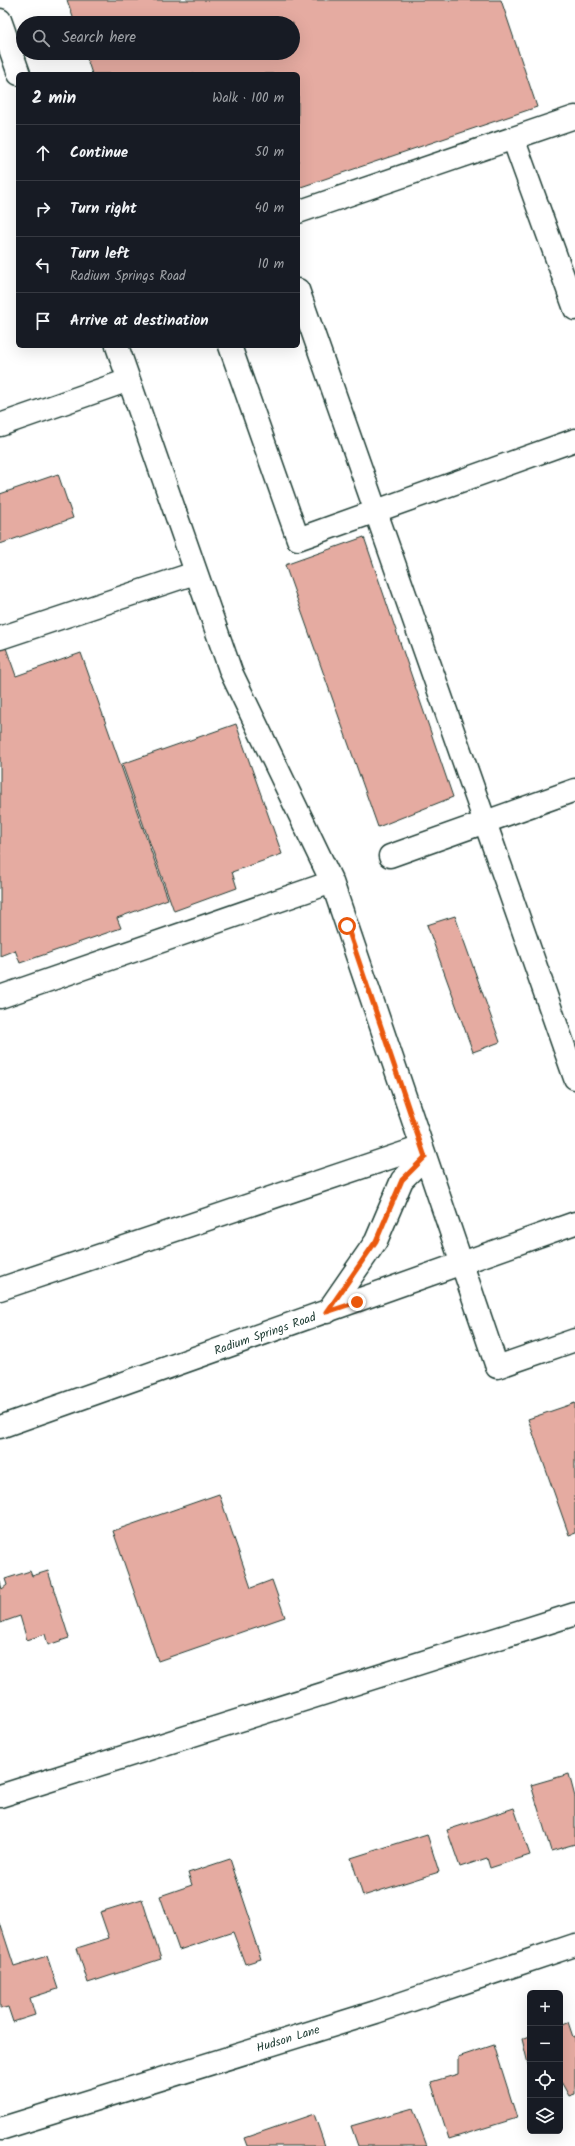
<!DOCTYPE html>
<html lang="en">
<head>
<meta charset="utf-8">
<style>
	body { margin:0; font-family:Kalam,sans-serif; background:#242831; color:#f1f3f6 }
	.controls { position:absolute; right:12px; bottom:12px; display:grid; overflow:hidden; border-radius:6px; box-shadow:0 4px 16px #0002 }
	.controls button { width:36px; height:36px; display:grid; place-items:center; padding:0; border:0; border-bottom:1px solid #363941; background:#171b24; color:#f1f3f6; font:20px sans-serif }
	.stop { position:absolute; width:12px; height:12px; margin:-9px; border:3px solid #ea580c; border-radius:50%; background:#fff }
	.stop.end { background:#ea580c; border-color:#fff; box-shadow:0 1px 4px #0008 }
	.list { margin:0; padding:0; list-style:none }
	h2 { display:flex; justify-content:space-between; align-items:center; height:52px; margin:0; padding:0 16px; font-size:17px }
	h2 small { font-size:13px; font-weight:400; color:#9ea1a6 }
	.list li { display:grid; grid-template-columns:26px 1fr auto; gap:12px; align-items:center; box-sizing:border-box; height:56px; padding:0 16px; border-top:1px solid #363941 }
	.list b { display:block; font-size:15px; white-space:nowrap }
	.list p { margin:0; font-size:13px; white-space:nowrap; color:#9ea1a6 }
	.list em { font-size:13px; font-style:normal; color:#9ea1a6 }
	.icon { flex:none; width:22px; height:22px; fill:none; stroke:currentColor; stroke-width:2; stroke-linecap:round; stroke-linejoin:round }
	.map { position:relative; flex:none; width:575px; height:2146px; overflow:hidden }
	.search { position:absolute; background:#171b24; box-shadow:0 4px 16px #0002; left:16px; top:16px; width:284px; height:44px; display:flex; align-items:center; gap:10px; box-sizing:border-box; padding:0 14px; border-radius:22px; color:#9ea1a6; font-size:15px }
	.panel { position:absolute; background:#171b24; box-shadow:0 4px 16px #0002; left:16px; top:72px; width:284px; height:276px; border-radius:6px }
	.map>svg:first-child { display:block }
	.building { fill:#e5aba1; stroke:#1f3d34 }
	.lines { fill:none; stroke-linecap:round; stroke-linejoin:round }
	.minor-casing { stroke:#1f3d34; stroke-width:25 }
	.major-casing { stroke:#1f3d34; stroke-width:25 }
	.minor { stroke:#fff; stroke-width:22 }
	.major { stroke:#fff; stroke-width:22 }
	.route { stroke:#ea580c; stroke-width:5 }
	.labels { text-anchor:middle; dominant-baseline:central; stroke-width:3.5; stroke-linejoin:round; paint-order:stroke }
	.street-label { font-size:12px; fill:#1f3d34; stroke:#fff }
</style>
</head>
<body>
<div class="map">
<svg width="575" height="2146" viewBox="0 0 575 2146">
	<rect width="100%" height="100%" fill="#fff"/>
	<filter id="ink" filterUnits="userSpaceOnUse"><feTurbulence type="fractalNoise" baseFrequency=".025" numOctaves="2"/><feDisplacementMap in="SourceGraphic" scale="8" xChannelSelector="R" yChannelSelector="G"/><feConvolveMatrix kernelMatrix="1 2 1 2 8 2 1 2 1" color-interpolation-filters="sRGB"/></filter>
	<g filter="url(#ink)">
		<path class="building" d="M67,0H501L537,107L298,188V74H92L85,53H293V23H75Z
			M58,474L73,518L0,544V494Z
			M364,537L453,797L378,827L285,565Z
			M5,645L16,676L81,653L168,899L117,918L121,928L20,963L15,950L0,956V647Z
			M236,724L282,854L232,872L237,888L174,911L122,764Z
			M455,916L500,1042L473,1052L427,925Z
			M575,1403V1533L569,1535L528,1419Z
			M219,1494L251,1588L272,1580L285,1617L158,1661L113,1531Z
			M30,1571L32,1576L48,1571L69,1638L48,1645L45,1634L27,1640L20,1616L0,1623V1582L2,1589L7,1585L5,1579Z
			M569,1774L575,1797V1844L551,1851L531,1785Z
			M514,1808L530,1855L490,1868L487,1858L460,1867L447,1830Z
			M427,1834L439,1872L363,1896L351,1858Z
			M230,1859L251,1922L249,1923L261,1959L245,1964L233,1932L179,1950L160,1896L192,1885L188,1873Z
			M142,1899L161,1959L88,1983L77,1948L109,1938L100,1912Z
			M0,1923L14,1966L47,1956L58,1989L30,1998L35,2015L13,2022L8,2007L0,2009Z
			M568,2022L573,2037L575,2036V2094L569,2096L560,2080V2025Z
			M530,2036V2072L522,2039Z
			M494,2045L517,2118L449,2139L431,2082L458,2074V2057Z
			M413,2108L427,2146H358L351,2126Z
			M314,2114L325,2146H247L244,2138Z"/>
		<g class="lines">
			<defs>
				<path id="minor" d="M0,20L19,74
					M513,138L575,309
					M298,212L575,117
					M298,290L575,1078
					M117,346L231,672L332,882L497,1367L575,1340
					M230,346L298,539L575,440
					M0,425L129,380
					M0,638L195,573
					M390,856L575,790
					M0,997L332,882
					M0,1289L422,1147
					M327,1312L376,1241L402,1180L425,1157
					M0,1796L575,1614
					M0,2129L376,2012L575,1945"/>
				<path id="major" d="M0,1427L575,1223"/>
			</defs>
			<use href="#minor" class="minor-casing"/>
			<use href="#major" class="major-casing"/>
			<use href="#minor" class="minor"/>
			<use href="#major" class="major"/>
		</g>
	</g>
	<g class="lines" filter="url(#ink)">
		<path class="route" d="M347,926L425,1157L402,1180L376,1241L327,1312L357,1302"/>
	</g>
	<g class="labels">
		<g class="street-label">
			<text transform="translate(265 1334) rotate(-19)">Radium Springs Road</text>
			<text transform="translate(288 2039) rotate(-17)">Hudson Lane</text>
		</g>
	</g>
</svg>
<div class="controls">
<button>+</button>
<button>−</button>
<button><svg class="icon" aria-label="locate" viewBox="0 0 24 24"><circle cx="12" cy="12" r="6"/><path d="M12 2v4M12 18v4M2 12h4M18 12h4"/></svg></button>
<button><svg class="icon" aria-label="layers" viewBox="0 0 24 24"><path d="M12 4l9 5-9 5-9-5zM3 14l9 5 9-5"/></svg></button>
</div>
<div class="stop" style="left:347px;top:926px"></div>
<div class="stop end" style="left:357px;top:1302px"></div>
<div class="search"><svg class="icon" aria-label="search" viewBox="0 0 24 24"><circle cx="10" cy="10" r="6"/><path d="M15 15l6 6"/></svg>Search here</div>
<section class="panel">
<h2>2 min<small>Walk · 100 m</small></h2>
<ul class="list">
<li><svg class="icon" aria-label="ahead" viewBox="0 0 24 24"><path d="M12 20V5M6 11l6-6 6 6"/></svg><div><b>Continue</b></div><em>50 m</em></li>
<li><svg class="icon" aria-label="right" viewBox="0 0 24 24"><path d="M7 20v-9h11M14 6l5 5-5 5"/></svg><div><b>Turn right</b></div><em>40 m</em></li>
<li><svg class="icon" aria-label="left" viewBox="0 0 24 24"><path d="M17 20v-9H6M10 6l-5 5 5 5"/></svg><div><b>Turn left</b><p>Radium Springs Road</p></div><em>10 m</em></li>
<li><svg class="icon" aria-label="arrive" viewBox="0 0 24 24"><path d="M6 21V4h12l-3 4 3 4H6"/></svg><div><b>Arrive at destination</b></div></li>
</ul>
</section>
</div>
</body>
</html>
